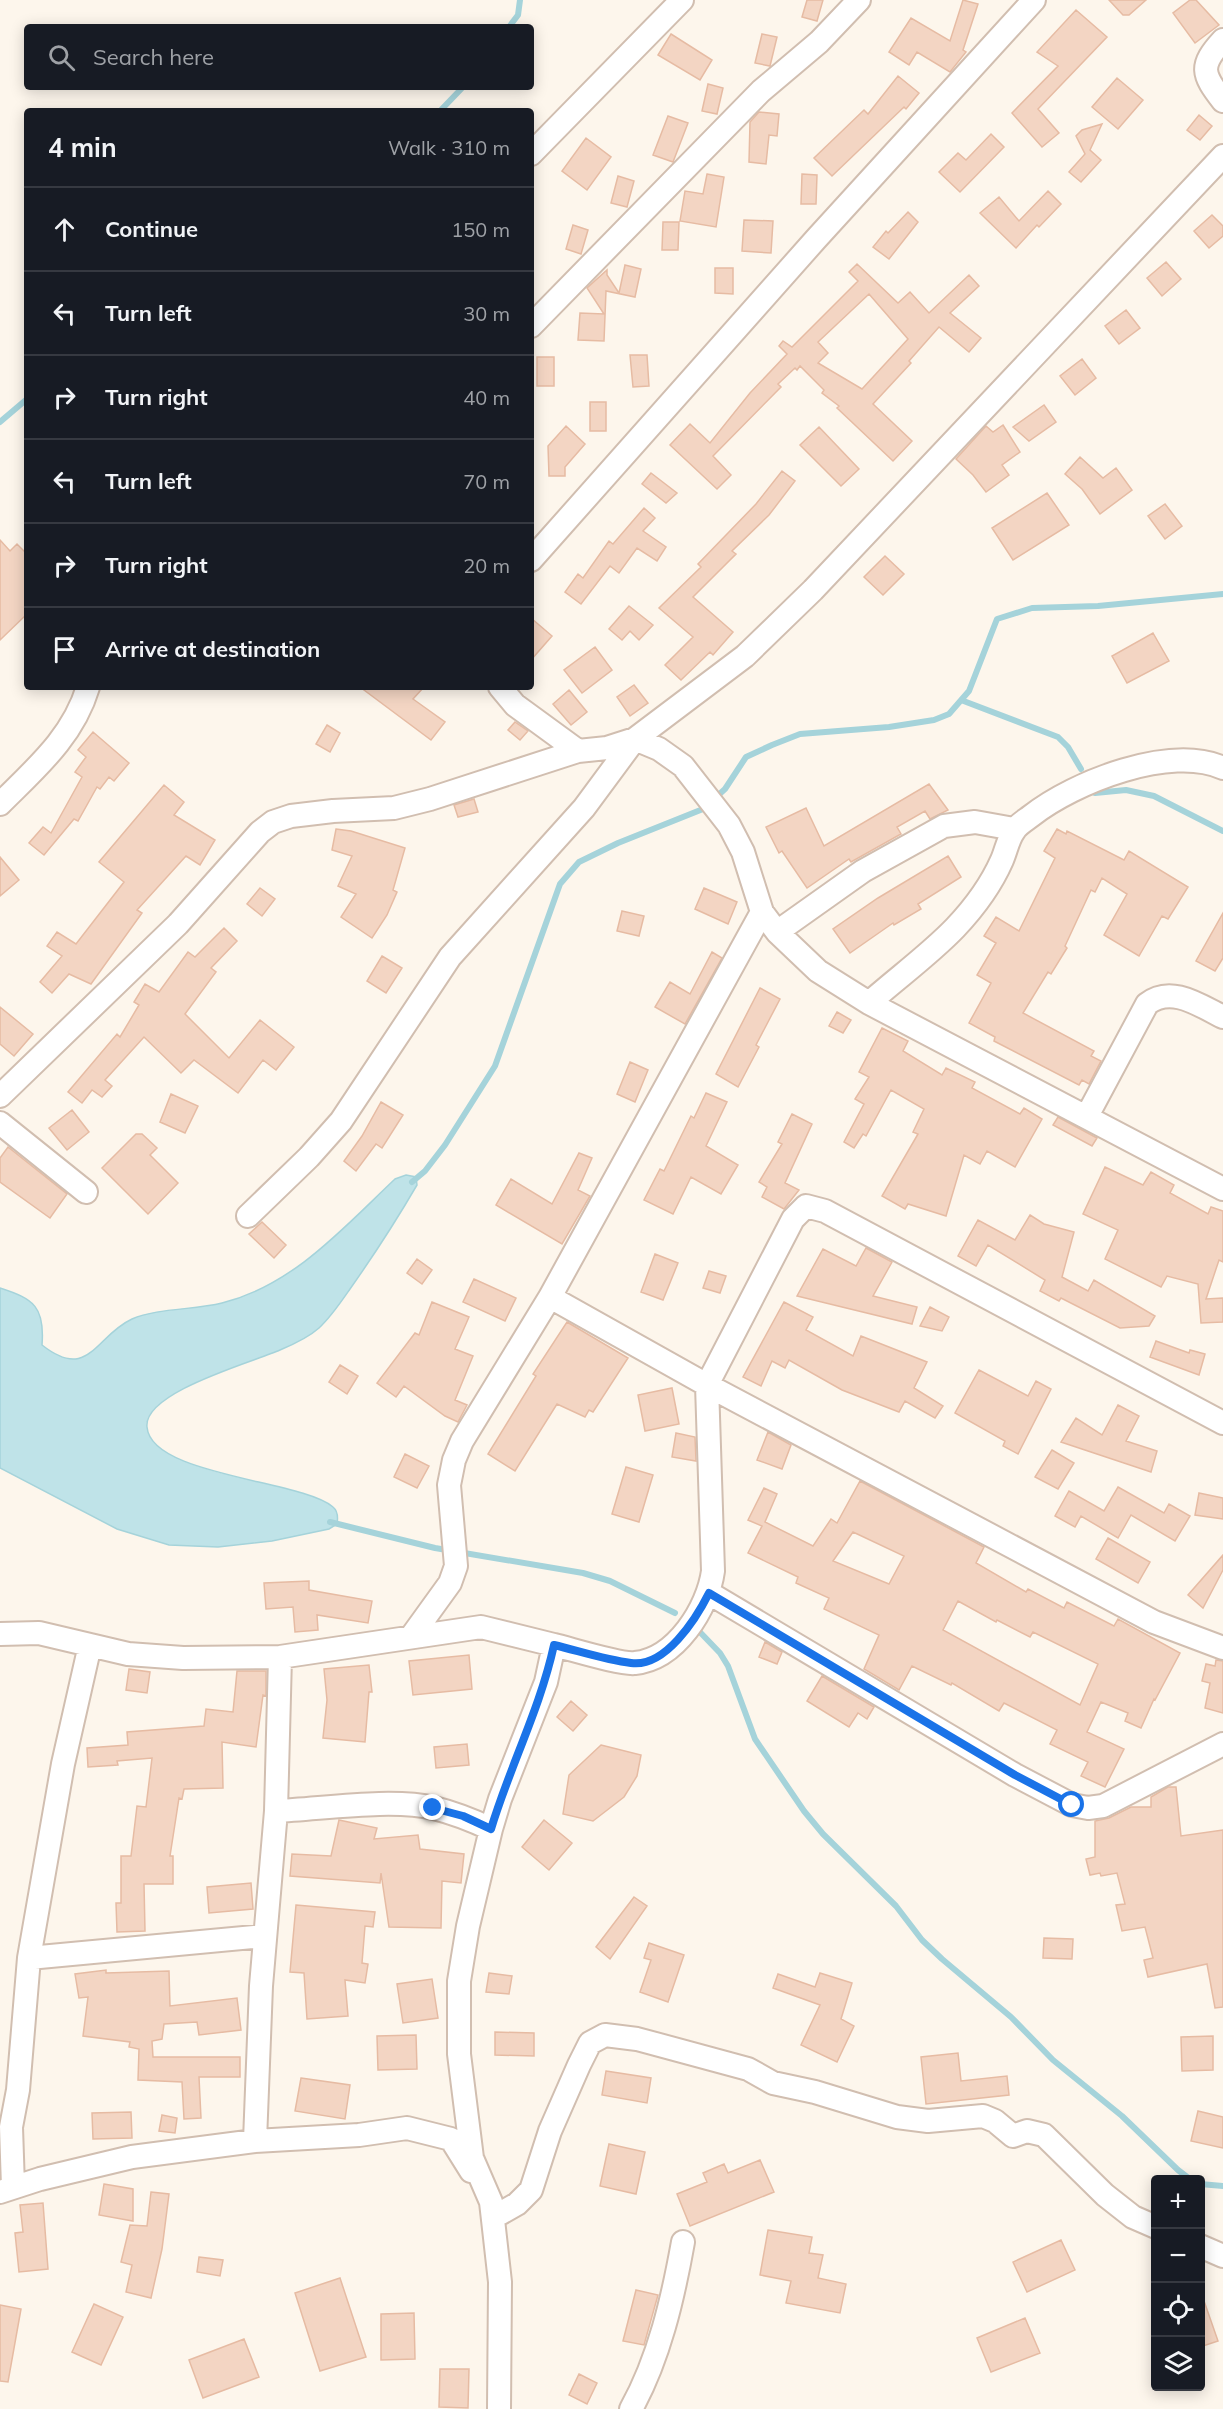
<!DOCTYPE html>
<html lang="en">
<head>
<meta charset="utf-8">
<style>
	body { margin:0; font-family:Mulish,sans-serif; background:#242831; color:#f1f3f6 }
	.controls { position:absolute; right:18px; bottom:18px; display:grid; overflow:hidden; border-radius:6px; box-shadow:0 3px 15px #0003 }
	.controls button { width:54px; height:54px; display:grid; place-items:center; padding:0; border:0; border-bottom:2px solid #363941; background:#171b24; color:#f1f3f6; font:30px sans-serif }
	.stop { position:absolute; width:18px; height:18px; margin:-14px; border:4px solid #1a73e8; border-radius:50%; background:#fff }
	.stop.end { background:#1a73e8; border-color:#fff; box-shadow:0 2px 6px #0008 }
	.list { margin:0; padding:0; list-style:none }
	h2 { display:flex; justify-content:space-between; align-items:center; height:78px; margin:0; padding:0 24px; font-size:26px }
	h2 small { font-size:20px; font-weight:400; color:#9ea1a6 }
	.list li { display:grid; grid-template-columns:39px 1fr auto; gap:18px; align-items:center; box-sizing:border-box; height:84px; padding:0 24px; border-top:2px solid #363941 }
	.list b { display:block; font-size:22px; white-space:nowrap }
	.list em { font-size:20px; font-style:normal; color:#9ea1a6 }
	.icon { flex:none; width:33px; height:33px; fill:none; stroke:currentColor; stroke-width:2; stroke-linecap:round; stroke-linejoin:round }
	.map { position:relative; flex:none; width:1223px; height:2409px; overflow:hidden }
	.search { position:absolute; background:#171b24; box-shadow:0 3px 15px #0003; left:24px; top:24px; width:510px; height:66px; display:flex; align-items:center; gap:15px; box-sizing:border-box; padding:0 21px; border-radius:6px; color:#9ea1a6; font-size:22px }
	.panel { position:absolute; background:#171b24; box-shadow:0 3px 15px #0003; left:24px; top:108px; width:510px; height:582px; border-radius:6px }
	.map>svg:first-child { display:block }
	.water { fill:#bfe3e8; stroke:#a5d3da; stroke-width:1.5 }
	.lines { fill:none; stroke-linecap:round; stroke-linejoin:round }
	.stream { stroke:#a5d3da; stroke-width:6 }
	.building { fill:#f3d5c3; stroke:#e6bba3; stroke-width:1.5; fill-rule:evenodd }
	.minor-casing { stroke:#d1beb0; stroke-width:26 }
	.minor { stroke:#fff; stroke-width:22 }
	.route { stroke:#1a73e8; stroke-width:8 }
</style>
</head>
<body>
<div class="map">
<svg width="1223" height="2409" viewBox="0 0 1223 2409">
	<rect width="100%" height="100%" fill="#fdf6ec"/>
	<path class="water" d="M406,1175L416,1177L417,1185C396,1221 374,1255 350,1289C341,1302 331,1317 319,1328C309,1337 292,1345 280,1350C253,1362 143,1392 147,1427C151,1476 302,1480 333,1507C338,1511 338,1518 337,1524L329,1529L272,1541L218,1547L169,1545L117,1529L0,1468V1288C34,1299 45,1307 42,1345C89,1382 95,1336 132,1319C157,1308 195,1310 222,1303C294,1285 344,1227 395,1179Z"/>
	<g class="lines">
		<path class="stream" d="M509,27L518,15L520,0
			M440,111L463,87
			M0,422L27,399
			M961,700L1058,737L1068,747L1081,769
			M1095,793L1126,790L1154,796L1223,831
			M412,1182L425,1171L445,1145L495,1066L560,884L579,862L618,843L703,809L725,789L746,757L772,745L800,734L889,727L934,720L949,714L969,691L997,619L1032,608L1098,606L1223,594
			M330,1522L435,1548L583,1573L610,1581L675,1613
			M697,1629L720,1653L728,1666L755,1739L804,1811L823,1834L896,1906L922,1940L942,1959L1011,2017L1053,2060L1122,2116L1178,2170L1191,2180
			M1200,2184L1223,2186"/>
	</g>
	<path class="building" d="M807,0H823L817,21L802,17Z
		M963,0L978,4L963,50L966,52L950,72L917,52L909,65L889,52L911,18L950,41Z
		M1109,0H1146L1129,15H1123Z
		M1190,0H1196L1219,25L1195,43L1173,13Z
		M1076,10L1107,37L1038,109L1059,133L1042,147L1012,113L1058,66L1037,52Z
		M671,34L712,60L700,80L658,55Z
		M762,34L777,37L770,66L755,63Z
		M898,76L919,93L906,109L904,107L832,176L814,158L864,110L868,114Z
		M1117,78L1143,100L1118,129L1092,107Z
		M708,84L723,88L717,114L702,111Z
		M759,112L779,114L777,136L769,135L766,164L749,162L750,122Z
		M1199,115L1212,126L1200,140L1187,130Z
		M668,116L688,123L673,162L653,155Z
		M1102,124L1090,150L1101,160L1081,182L1069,172L1085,154L1076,136L1082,130Z
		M991,134L1004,147L960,192L939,172L958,153L966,160Z
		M586,138L611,157L587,190L562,171Z
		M707,174L724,177L716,227L680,221L685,191L703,194Z
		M802,174L817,175L816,204H801Z
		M618,176L634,181L627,207L611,203Z
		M1048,191L1061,204L1039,227L1037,225L1016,248L980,213L999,197L1019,221Z
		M908,212L918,222L889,259L873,247L886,231L888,233Z
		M1212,215L1223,226V236L1209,248L1194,231Z
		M744,220L773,221L771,253L742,251Z
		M663,222H679L678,250H662Z
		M573,225L588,230L581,254L566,249Z
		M1166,262L1181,279L1162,296L1147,278Z
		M857,264L898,303L910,292L929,313L969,275L979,286L950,313L981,338L969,352L939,327L909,361L911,363L873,404L912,441L893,461L837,408L839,406L822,393L824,390L800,366L797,370L795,368L778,384L781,387L713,456L731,475L717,489L670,445L690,424L710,443L750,393L787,354L779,346L783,341L792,347L858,281L849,272ZM869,294L908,339L862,389L818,363L828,353L818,342Z
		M625,265L641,269L635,297L606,291L604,341L578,340L580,313L604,314L587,288L607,270V275L619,293Z
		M715,268H733V294L715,293Z
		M1126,310L1140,328L1119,344L1105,326Z
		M630,355H647L649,386L633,387Z
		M537,357H554V386H537Z
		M1082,359L1096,378L1075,395L1060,376Z
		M590,402H606V431H590Z
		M1044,405L1056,422L1029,441L1013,427Z
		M1003,425L1020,452L1002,465L1009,475L986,492L973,475L956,459L986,426L993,432Z
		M566,426L585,444L565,467V476H549L548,446Z
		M819,427L859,469L841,486L800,445Z
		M1080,457L1103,478L1116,468L1132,490L1100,514L1082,489L1065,474Z
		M782,471L795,481L769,515L732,551L736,554L693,597L733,632L713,655L710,652L681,680L665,665L693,637L659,608L701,567L698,564L756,504Z
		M651,473L677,493L666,503L642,484Z
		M1047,493L1069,525L1013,560L992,528Z
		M1165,504L1182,526L1165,539L1148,516Z
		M644,508L655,518L643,531L666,547L657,561L637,548L619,573L610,566L581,604L565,592L578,574L583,578L609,541L613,544Z
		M0,540L10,551L17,544L27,554V614L0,640Z
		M885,556L904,574L883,595L864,577Z
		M629,606L653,625L639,640L630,631L622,640L609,629Z
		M531,618L552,636L531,660Z
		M1153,633L1169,661L1127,683L1112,656Z
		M595,647L612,670L582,693L564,670Z
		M634,685L648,703L630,716L617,697Z
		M360,687H424L413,699L445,722L431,740Z
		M569,690L587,712L571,725L553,704Z
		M515,722L528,731L520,740L508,730Z
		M327,725L340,733L330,752L316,744Z
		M93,732L129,763L114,781L109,777L100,789L97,787L78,821L74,819L44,855L29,843L43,827L51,833L82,777L75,772L86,757L78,750Z
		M929,784L948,810L930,819L925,811L897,827L901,834L851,862L849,859L807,888L782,851L779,853L766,827L806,808L824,846Z
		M164,785L184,802L174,815L215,840L200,865L186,856L137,910L142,913L91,984L69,974L52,993L40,982L62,956L47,946L57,932L76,944L124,882L99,862Z
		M474,799L478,812L458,817L454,805Z
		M336,829L351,831L405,848L393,890L397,892L387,915L372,938L341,917L356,894L338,886L352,856L332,850Z
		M1057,829L1066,834L1067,831L1124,860L1129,851L1188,887L1168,919L1162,916L1139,956L1104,935L1127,894L1102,878L1095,892L1091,890L1065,946L1067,948L1051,974L1048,972L1023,1013L1094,1051L1091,1056L1101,1061L1089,1084L1082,1080L1079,1085L994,1041L995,1037L969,1023L991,983L977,975L996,943L984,936L996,917L1019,931L1055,858L1044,851Z
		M948,856L961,877L918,904L921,909L894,925L893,923L850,953L833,929L878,898Z
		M0,857L19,880L0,896Z
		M260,888L275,899L262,916L247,904Z
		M704,888L737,902L728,924L695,909Z
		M622,911L644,916L639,936L617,931Z
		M1223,913V958L1215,971L1196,961Z
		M224,928L237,941L211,968L216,972L185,1014L229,1058L260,1020L294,1047L276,1070L263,1060L238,1093L194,1060L181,1073L144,1037L105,1080L112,1086L102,1097L92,1090L82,1103L68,1092L117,1034L120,1037L139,1005L134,1002L145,984L159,992L188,952L195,957Z
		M712,952L722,958L685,1024L655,1007L670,982L690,994Z
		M382,956L402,968L386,993L367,981Z
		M760,988L780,999L756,1045L759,1047L738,1087L716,1074Z
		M0,1007L33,1034L14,1056L0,1044Z
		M837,1012L851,1020L843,1033L829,1026Z
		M882,1028L908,1041L903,1051L942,1075L946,1068L975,1082L972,1088L1020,1114L1024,1108L1042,1119L1015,1167L987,1151L980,1164L964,1155L946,1216L908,1204L905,1209L882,1196L918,1134L913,1132L924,1109L891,1090L866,1136L863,1134L854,1148L844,1142L864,1104L855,1099L869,1077L859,1072Z
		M630,1062L648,1070L635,1102L617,1094Z
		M706,1093L727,1102L706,1146L738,1165L721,1194L691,1177L673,1214L644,1200L660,1169L664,1171L691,1116L694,1118Z
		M171,1094L198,1106L185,1133L160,1122Z
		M381,1102L403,1115L382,1148L376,1144L356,1171L344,1161L362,1136Z
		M72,1110L89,1132L67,1150L49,1128Z
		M792,1114L812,1124L785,1183L799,1190L784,1209L762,1197L767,1187L759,1182L782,1144L778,1142Z
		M1058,1117L1097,1138L1092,1146L1053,1125Z
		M136,1134H142L157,1148L150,1155L178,1183L148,1214L102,1168Z
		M8,1147L67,1194L50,1218L0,1182V1158Z
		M579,1153L592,1158L578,1190L590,1196L562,1244L496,1205L511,1179L552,1204Z
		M1105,1167L1143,1185L1151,1172L1174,1185L1170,1193L1208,1214L1211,1207L1223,1211V1262L1219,1260L1206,1299L1223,1298V1322L1201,1323L1198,1284L1167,1276L1161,1287L1105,1259L1118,1230L1083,1214Z
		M1030,1215L1044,1224L1074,1232L1062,1277L1088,1291L1094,1280L1155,1316L1149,1326L1120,1328L1061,1298L1059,1301L1040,1291L1045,1280L988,1245L976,1266L958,1256L978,1220L1015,1240Z
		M262,1222L286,1245L274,1258L249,1234Z
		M866,1248L892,1262L873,1296L917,1307L912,1324L797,1296L823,1249L856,1266Z
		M655,1254L678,1263L663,1300L641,1292Z
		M417,1259L432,1270L422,1284L407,1273Z
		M709,1271L726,1276L720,1293L703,1288Z
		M474,1279L516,1298L505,1321L463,1302Z
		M432,1302L469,1317L455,1349L473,1356L455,1400L467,1405L458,1422L445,1416L404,1386L396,1397L377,1383L415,1333L419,1335Z
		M784,1302L813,1317L806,1330L853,1356L861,1336L927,1362L914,1388L943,1406L935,1418L905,1401L899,1412L842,1390L789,1360L785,1368L772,1361L761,1386L743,1377Z
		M930,1307L949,1317L942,1331L920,1326Z
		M567,1322L628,1358L593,1412L589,1410L585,1417L557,1404L515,1471L488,1454L536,1376L533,1374Z
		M1156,1341L1189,1353L1190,1350L1205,1354L1199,1375L1150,1357Z
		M340,1365L358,1376L347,1394L329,1382Z
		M979,1370L1028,1396L1036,1381L1051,1389L1018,1454L1003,1446L1005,1441L955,1413Z
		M672,1388L679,1424L645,1431L638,1395Z
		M1118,1405L1139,1416L1126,1441L1157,1451L1151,1472L1061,1442L1076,1418L1102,1435Z
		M768,1432L791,1445L782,1469L757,1460Z
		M676,1433L695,1437L696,1461L672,1457Z
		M1052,1450L1074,1463L1058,1489L1035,1477Z
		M405,1454L429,1466L417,1488L394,1477Z
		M626,1467L653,1475L639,1522L612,1514Z
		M860,1481L984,1547L976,1563L1026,1592L1028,1589L1064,1608L1067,1602L1114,1626L1118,1619L1180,1653L1155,1700L1154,1699L1141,1728L1125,1721L1128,1713L1101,1702L1087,1732L1124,1749L1105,1787L1081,1776L1088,1762L1050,1744L1057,1730L1004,1703L999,1711L952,1683L951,1685L912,1666L899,1690L864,1669L879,1635L824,1609L829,1598L796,1583L798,1577L748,1553L762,1526L748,1520L764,1488L777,1494L765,1522L813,1546L831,1519L837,1523ZM853,1532L904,1556L889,1584L833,1561ZM958,1601L996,1622L997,1620L1030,1637L1033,1632L1098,1664L1080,1705L943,1630Z
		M1118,1487L1164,1513L1169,1504L1190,1516L1175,1541L1131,1515L1118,1538L1081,1516L1075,1527L1055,1516L1069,1491L1104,1511Z
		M1199,1493L1223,1498V1519L1195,1515Z
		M1108,1538L1150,1562L1138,1583L1096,1559Z
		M1223,1555V1570L1203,1608L1188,1595Z
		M309,1581V1590L372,1601L368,1623L317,1615L318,1630L295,1632L293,1607L266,1609L264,1583Z
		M765,1642L782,1652L777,1664L759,1657Z
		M469,1655L472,1689L413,1695L409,1661Z
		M1216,1660L1223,1661V1713L1205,1708L1210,1683L1202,1681L1206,1664L1215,1666Z
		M369,1665L372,1692H369L365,1742L323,1738L327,1700L324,1669Z
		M129,1669L150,1672L147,1693L126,1690Z
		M237,1671H266V1696L263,1695L256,1747L222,1742L223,1788L184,1789L182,1799L179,1798L170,1856H173V1884H144L145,1931L117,1932L116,1903H121V1856H131L137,1806L146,1807L152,1758L117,1761L118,1765L88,1767L87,1748L128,1745L127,1732L204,1726L206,1709L233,1712Z
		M822,1676L874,1707L867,1719L858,1713L849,1727L807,1701Z
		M571,1701L587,1715L573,1731L557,1717Z
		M467,1744L469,1765L436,1768L434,1747Z
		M601,1745L641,1755L637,1776L624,1797L593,1821L563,1814L569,1775Z
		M1168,1787H1176L1181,1836L1223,1830V2007L1215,2008L1207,1964L1148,1977L1144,1960L1153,1958L1145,1927L1122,1931L1116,1905L1125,1904L1117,1873L1101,1876L1100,1873L1090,1875L1086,1859L1095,1857V1821L1109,1818L1131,1807H1151V1797Z
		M339,1820L377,1828L374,1839L418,1835L420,1849L464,1854L461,1883L442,1881L441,1928L389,1927L381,1873L380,1883L290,1876L292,1854L331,1856Z
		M544,1820L572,1843L549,1870L522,1847Z
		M251,1883L253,1909L209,1913L207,1887Z
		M634,1897L647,1906L610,1959L596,1947Z
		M296,1905L375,1912L373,1927L365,1926L362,1963L368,1964L365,1983L345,1980L348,2016L307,2019L304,1973L290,1972Z
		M1044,1938L1073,1939L1072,1959L1043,1958Z
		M649,1943L684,1955L668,2002L640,1992L651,1960L644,1958Z
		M106,1970V1973L169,1971L170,2006L237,1998L241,2030L199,2035L197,2022L164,2024L162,2039L152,2041L153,2057H240V2077H199L201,2118L184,2119L182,2082L138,2080L139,2049L129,2047L130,2042L83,2036L88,1997L79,1998L75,1974Z
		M489,1973L512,1976L509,1994L486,1992Z
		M820,1973L852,1983L841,2019L854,2026L837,2062L801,2045L820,2005L773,1988L778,1974L815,1987Z
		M432,1979L438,2018L403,2023L397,1984Z
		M495,2032L534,2033V2056L495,2055Z
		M416,2035L417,2069L378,2070L377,2036Z
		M1213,2036V2070L1182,2071L1181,2037Z
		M958,2053L961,2081L1007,2076L1009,2095L926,2104L921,2057Z
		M606,2071L651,2078L647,2103L602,2095Z
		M301,2078L350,2085L345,2119L295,2111Z
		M1198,2111L1223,2117V2148L1191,2141Z
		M131,2112L132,2138L93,2139L92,2113Z
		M162,2115L177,2118L175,2133L159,2131Z
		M609,2144L645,2152L636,2194L600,2186Z
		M760,2160L774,2192L690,2226L677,2194L707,2182L703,2173L724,2164L728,2173Z
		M104,2184L133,2189V2221L99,2215Z
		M151,2192L169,2194L162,2249L151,2298L126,2292L132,2265L121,2262L130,2225L147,2226Z
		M43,2203L48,2269L19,2272L15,2233L23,2232L20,2205Z
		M768,2230L812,2237L809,2253L823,2255L818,2278L846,2284L840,2313L786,2303L791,2281L760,2275Z
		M1061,2240L1075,2270L1027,2292L1013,2262Z
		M199,2257L223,2260L220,2276L197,2272Z
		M340,2278L366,2357L320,2371L295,2293Z
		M636,2290L658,2295L644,2345L623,2341Z
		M1200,2298H1203L1218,2341L1200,2347Z
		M94,2304L123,2317L101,2365L72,2352Z
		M0,2305L21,2309L8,2382L0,2381Z
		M414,2313L415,2359L381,2360V2314Z
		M1025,2318L1040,2353L991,2372L977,2338Z
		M244,2339L259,2377L203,2398L189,2360Z
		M440,2369H469L468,2408L439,2407Z
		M579,2374L597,2383L587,2404L569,2395Z"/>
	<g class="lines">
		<defs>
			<path id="minor" d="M1223,40C1199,66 1202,74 1223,101
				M531,154L682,0
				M531,326L761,91L819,42L859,0
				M531,560L816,239L1034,0
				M500,687L515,705L578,751
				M0,804C36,768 73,737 88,687
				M777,932L863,871L944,826L975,822L1014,829
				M869,1003C897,978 929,955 955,928C974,908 991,885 1002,860C1006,851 1008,839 1014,831C1017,825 1026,820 1031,816C1074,782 1171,744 1223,768
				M0,1096L178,924L260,832L273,822L291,816L333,811L394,808L430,799L578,751L607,748L635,739L659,749L683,766L729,825L743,852L762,912L777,932L818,971L869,1003L1223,1189
				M1087,1116L1147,1004C1171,985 1199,1005 1223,1017
				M0,1123L86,1192
				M248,1216L309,1157L341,1121L450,957L584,808L635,739L745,656L813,590L1223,156
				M550,1297L707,1385L1154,1622L1223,1648
				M709,1593L1015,1775L1072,1805L1088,1808L1103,1806L1223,1744
				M0,1634L39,1633L128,1654L183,1658L280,1657L481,1627L554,1645L546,1682L500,1799L491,1829L468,1926L459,1981V2054L472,2158L491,2202L500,2282L499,2409
				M411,1637L450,1583L456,1566L449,1485L454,1460L462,1441L550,1297L762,912
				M554,1645C571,1649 622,1665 635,1663C676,1659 708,1608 713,1571L707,1385L793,1219L806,1206L825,1211L1223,1423
				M276,1811C323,1809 390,1798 434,1808C454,1813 472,1820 491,1829
				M29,1958L264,1936
				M255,2141L261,1986L276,1811L280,1657
				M13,2187L11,2127L18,2090L29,1958L63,1764L90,1645
				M0,2192L40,2179L132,2157L255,2141L359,2135L407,2128L451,2139L471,2171
				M494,2217L517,2204L531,2190L550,2131L579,2065L590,2043L605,2035L637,2039L748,2069L773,2083L815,2092L897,2117L928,2121L983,2116L995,2121L1013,2136L1027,2131L1044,2135L1105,2195L1133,2217L1156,2227
				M1200,2246L1223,2256
				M631,2409C659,2359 673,2298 683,2242"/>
		</defs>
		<use href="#minor" class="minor-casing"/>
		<use href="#minor" class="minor"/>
	</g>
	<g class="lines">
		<path class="route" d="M433,1808L463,1816L491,1829C510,1766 540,1709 554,1645C579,1651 606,1660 631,1663C665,1668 696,1619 709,1593L1015,1775L1072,1805"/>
	</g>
</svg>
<div class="controls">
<button>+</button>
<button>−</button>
<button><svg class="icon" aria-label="locate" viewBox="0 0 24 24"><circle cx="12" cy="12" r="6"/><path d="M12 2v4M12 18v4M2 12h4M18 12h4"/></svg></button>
<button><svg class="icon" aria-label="layers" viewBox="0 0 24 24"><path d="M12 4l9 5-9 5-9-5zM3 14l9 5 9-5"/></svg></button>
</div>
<div class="stop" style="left:1072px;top:1805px"></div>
<div class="stop end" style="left:433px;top:1808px"></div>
<div class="search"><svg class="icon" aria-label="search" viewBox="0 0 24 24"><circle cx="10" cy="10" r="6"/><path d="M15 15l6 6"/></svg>Search here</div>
<section class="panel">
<h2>4 min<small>Walk · 310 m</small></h2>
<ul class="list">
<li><svg class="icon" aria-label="ahead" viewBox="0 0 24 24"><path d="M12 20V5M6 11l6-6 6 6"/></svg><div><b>Continue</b></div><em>150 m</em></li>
<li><svg class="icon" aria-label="left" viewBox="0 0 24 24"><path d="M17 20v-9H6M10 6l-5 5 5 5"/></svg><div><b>Turn left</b></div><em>30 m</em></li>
<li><svg class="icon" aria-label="right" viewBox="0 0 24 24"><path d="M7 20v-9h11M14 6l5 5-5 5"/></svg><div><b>Turn right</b></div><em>40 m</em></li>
<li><svg class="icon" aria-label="left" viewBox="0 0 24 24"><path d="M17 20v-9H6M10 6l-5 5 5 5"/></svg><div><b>Turn left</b></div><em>70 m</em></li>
<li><svg class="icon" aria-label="right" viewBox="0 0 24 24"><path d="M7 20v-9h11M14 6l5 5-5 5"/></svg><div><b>Turn right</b></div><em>20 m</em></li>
<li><svg class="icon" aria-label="arrive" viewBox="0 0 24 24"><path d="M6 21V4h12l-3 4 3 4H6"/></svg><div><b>Arrive at destination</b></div></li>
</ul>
</section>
</div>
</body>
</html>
